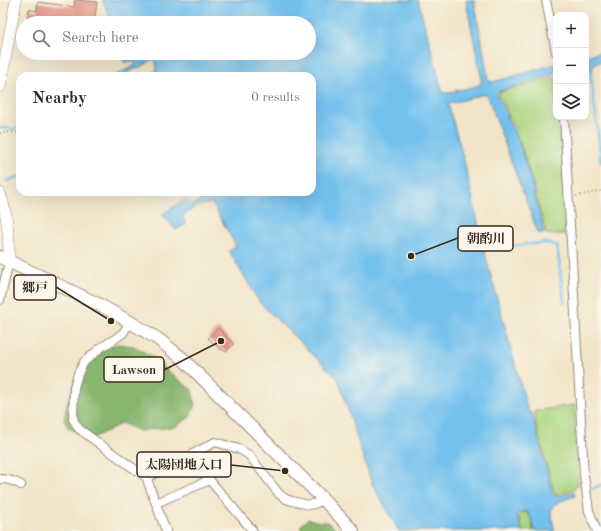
<!DOCTYPE html>
<html lang="en">
<head>
<meta charset="utf-8">
<style>
	body { margin:0; font-family:"Old Standard TT","Noto Serif JP",serif; background:#f2f2f3; color:#2b2b33 }
	.controls { position:absolute; right:12px; top:12px; display:grid; overflow:hidden; border-radius:8px; box-shadow:0 4px 16px #0002 }
	.controls button { width:36px; height:36px; display:grid; place-items:center; padding:0; border:0; border-bottom:1px solid #e1e1e2; background:#fff; color:#2b2b33; font:20px sans-serif }
	.list { margin:0; padding:0; list-style:none }
	h2 { display:flex; justify-content:space-between; align-items:center; height:52px; margin:0; padding:0 16px; font-size:17px }
	h2 small { font-size:13px; font-weight:400; color:#7c7c81 }
	.icon { flex:none; width:22px; height:22px; fill:none; stroke:currentColor; stroke-width:2; stroke-linecap:round; stroke-linejoin:round }
	.map { position:relative; flex:none; width:601px; height:531px; overflow:hidden }
	.search { position:absolute; background:#fff; box-shadow:0 4px 16px #0002; left:16px; top:16px; width:300px; height:44px; display:flex; align-items:center; gap:10px; box-sizing:border-box; padding:0 14px; border-radius:22px; color:#7c7c81; font-size:15px }
	.panel { position:absolute; background:#fff; box-shadow:0 4px 16px #0002; left:16px; top:72px; width:300px; height:124px; border-radius:12px }
	.map>svg:first-child { display:block }
	.green { fill:#aad47f; stroke:#727f4e }
	.forest { fill:#87b66e; stroke:#617046 }
	.water { fill:#73c1ed; stroke:#577686 }
	.lines { fill:none; stroke-linecap:round; stroke-linejoin:round }
	.stream { stroke:#73c1ed; stroke-width:2.5 }
	.building { fill:#e29382 }
	.minor-casing { stroke:#968773; stroke-width:10 }
	.tertiary-casing { stroke:#968773; stroke-width:12 }
	.secondary-casing { stroke:#968773; stroke-width:14 }
	.path { stroke:#968773; stroke-width:1.5; stroke-dasharray:1 3; stroke-linecap:butt }
	.minor { stroke:#fff; stroke-width:8 }
	.tertiary { stroke:#fff; stroke-width:11 }
	.secondary { stroke:#fff; stroke-width:12 }
	.leader { fill:none; stroke:#3b2a1e; stroke-width:1.5 }
	.callout-dot { fill:#3b2a1e; stroke:#fbf7ec; stroke-width:1.5 }
	.callout { fill:#fbf7ec; stroke:#3b2a1e; stroke-width:1.5 }
	.callout-label { font-size:13px; text-anchor:middle; font-weight:bold; fill:#3b2a1e }
</style>
</head>
<body>
<div class="map">
<svg width="601" height="531" viewBox="0 0 601 531">
	<rect width="100%" height="100%" fill="#fbf7ec"/>
	<filter id="ink" filterUnits="userSpaceOnUse"><feTurbulence type="fractalNoise" baseFrequency=".025" numOctaves="2"/><feDisplacementMap in="SourceGraphic" scale="8" xChannelSelector="R" yChannelSelector="G"/><feConvolveMatrix kernelMatrix="1 2 1 2 8 2 1 2 1" color-interpolation-filters="sRGB"/></filter>
	<filter id="wash" filterUnits="userSpaceOnUse"><feTurbulence type="fractalNoise" baseFrequency=".012" numOctaves="4" result="noise"/><feDisplacementMap in="SourceGraphic" scale="16" xChannelSelector="R" yChannelSelector="G"/><feGaussianBlur stdDeviation="0.9" result="paint"/><feColorMatrix in="noise" values="0 0 0 0 0 0 0 0 0 0 0 0 0 0 0 0 0 1.4 0 .05"/><feComposite in="paint" operator="in"/></filter>
	<g filter="url(#wash)">
		<rect width="100%" height="100%" fill="#f2e4c8"/>
		<path class="green" d="M555,77L556,78V117H561L567,232C562,236 552,235 546,234L532,181L520,142L518,140L515,128L510,120L503,100L499,98L498,95L499,92Z
			M574,405L578,486L573,489L558,494L554,492L536,424L534,411Z
			M526,512L531,518L533,531H522L519,517L521,513Z"/>
		<path class="forest" d="M116,344L134,346L153,357L169,372L192,390L195,404L190,417L175,427L152,429L139,431L122,423L93,438L76,432L69,428L64,420L66,408L74,385L94,356Z
			M308,519L320,522H327L338,531H301V525Z"/>
		<path class="water" d="M102,0H418L443,93H447L480,85C482,79 481,73 479,68L466,0H474L486,65C486,70 488,76 488,81L493,82L556,64V74L499,91L496,94L498,100L502,102L508,120L513,129L517,140L519,142L531,181L544,233H538L503,139L488,97L485,94L448,104L464,160L485,254L528,411L532,414L553,494L558,496L574,491L575,496C549,505 548,504 555,531H534L531,518L527,511C523,512 518,512 516,516L518,517L522,531H399L372,484L338,379L260,303L229,251L236,246L212,203L197,206L182,216L186,224L176,230L162,214L186,199L192,205L209,196L208,192H312V76H147L157,70L156,63L153,59L146,64L124,74L123,71L136,65L134,61L124,62L123,59L120,58L119,53H309V23H111L108,12Z
			M601,52V62L594,64L592,67L593,71L589,72V68L586,67V56Z"/>
		<g class="lines">
			<path class="stream" d="M590,69L600,150L601,162
				M115,76L126,71
				M0,128L13,129L20,127
				M7,181L20,176
				M482,248L545,243L557,245L564,303
				M591,489L601,485"/>
		</g>
		<g id="blocks">
			<path class="building" d="M75,0L97,2L94,23H27L29,9L37,11L38,2L74,7Z
				M218,328L234,344L226,352L222,349L221,350L208,338Z"/>
		</g>
	</g>
	<g filter="url(#ink)">
		<use href="#blocks" fill-opacity="0" stroke="#968773" stroke-width="1"/>
		<g class="lines">
			<defs>
				<path id="minor" d="M546,0L556,52
					M564,117L584,475L589,511L597,531
					M0,300L9,262
					M130,322L123,333L115,339L103,346L84,362L78,374L74,387L73,419L79,429L147,478
					M189,456L215,442L239,449L249,455L279,494L286,499L292,501L309,505L317,503L323,499
					M0,479C8,479 14,481 21,485
					M156,503L210,480
					M166,531L148,482L147,478L150,476L189,456L253,531"/>
				<path id="tertiary" d="M0,87L16,0
					M0,193C8,216 9,238 9,262"/>
				<path id="secondary" d="M0,257L98,304L130,322L158,339L183,359L323,499L353,531"/>
			</defs>
			<use href="#minor" class="minor-casing"/>
			<use href="#tertiary" class="tertiary-casing"/>
			<use href="#secondary" class="secondary-casing"/>
			<path class="path" d="M134,76L141,73
				M0,133L20,132
				M576,196L601,191"/>
			<use href="#minor" class="minor"/>
			<use href="#tertiary" class="tertiary"/>
			<use href="#secondary" class="secondary"/>
		</g>
	</g>
	<path class="leader" d="M411 256L458 238M111 321L56 287M221 341L164 370M285 471L231 465"/>
	<g class="callout-dot">
		<circle cx="411" cy="256" r="4"/>
		<circle cx="111" cy="321" r="4"/>
		<circle cx="221" cy="341" r="4"/>
		<circle cx="285" cy="471" r="4"/>
	</g>
	<g class="callout">
		<rect x="458" y="226" width="55" height="25" rx="4"/>
		<rect x="14" y="275" width="42" height="25" rx="4"/>
		<rect x="104" y="357" width="60" height="25" rx="4"/>
		<rect x="137" y="452" width="94" height="25" rx="4"/>
	</g>
	<g class="callout-label">
		<text x="486" y="243">朝酌川</text>
		<text x="35" y="292">郷戸</text>
		<text x="134" y="374">Lawson</text>
		<text x="184" y="469">太陽団地入口</text>
	</g>
</svg>
<div class="controls">
<button>+</button>
<button>−</button>
<button><svg class="icon" aria-label="layers" viewBox="0 0 24 24"><path d="M12 4l9 5-9 5-9-5zM3 14l9 5 9-5"/></svg></button>
</div>
<div class="search"><svg class="icon" aria-label="search" viewBox="0 0 24 24"><circle cx="10" cy="10" r="6"/><path d="M15 15l6 6"/></svg>Search here</div>
<section class="panel">
<h2>Nearby<small>0 results</small></h2>
<ul class="list">
</ul>
</section>
</div>
</body>
</html>
